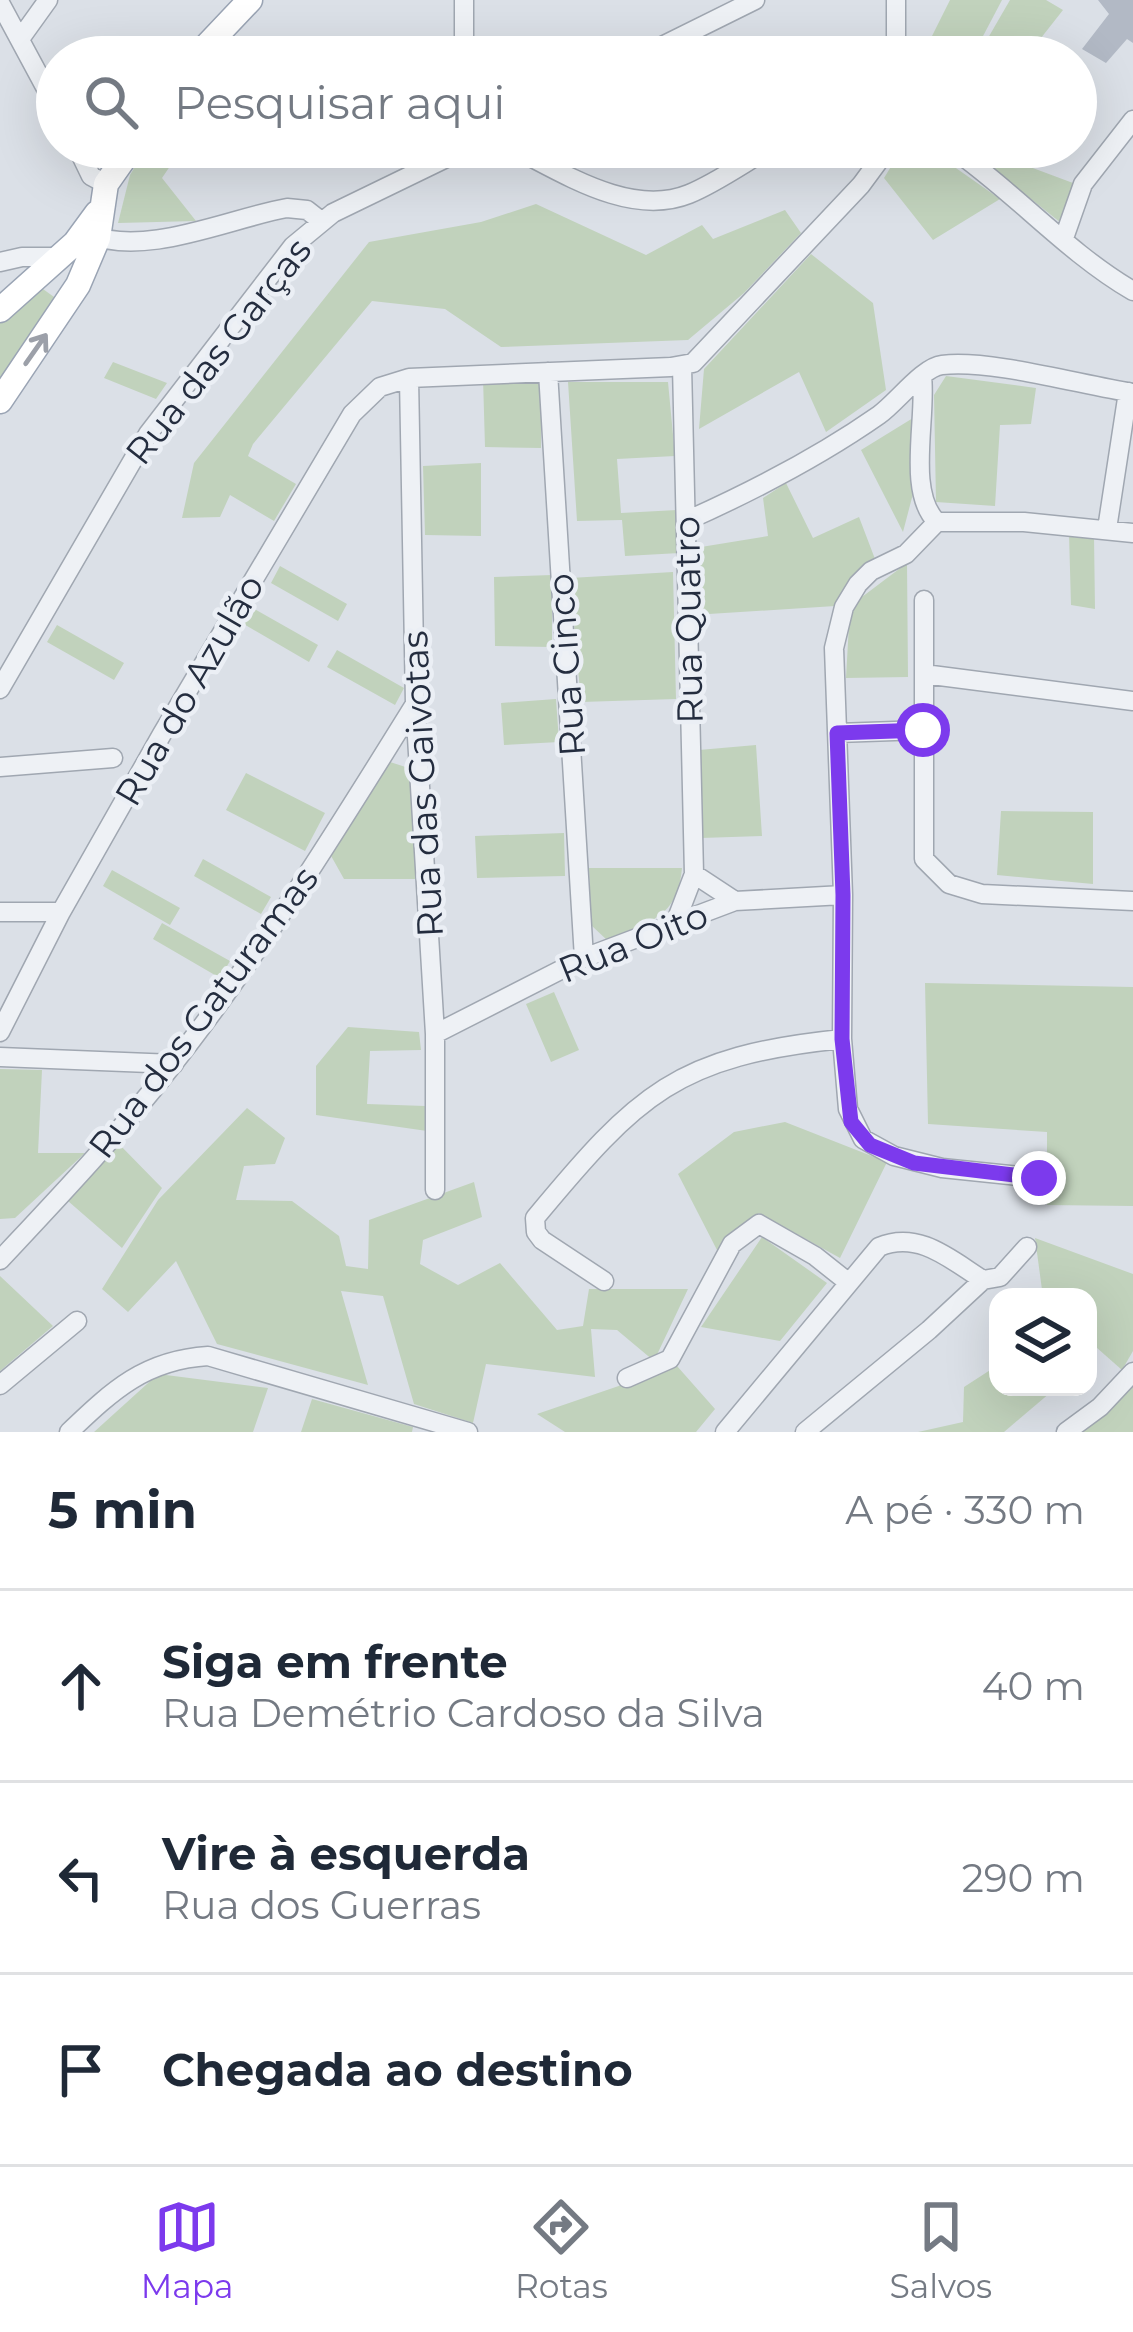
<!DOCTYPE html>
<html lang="pt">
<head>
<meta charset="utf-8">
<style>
	body { margin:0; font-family:Montserrat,sans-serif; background:#f6f6f7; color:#1f2937 }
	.controls { position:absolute; right:36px; bottom:36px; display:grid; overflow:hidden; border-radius:24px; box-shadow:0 12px 48px #0002 }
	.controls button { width:108px; height:108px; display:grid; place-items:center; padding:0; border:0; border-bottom:3px solid #e0e1e3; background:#fff; color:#1f2937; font:60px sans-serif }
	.stop { position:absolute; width:36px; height:36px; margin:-27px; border:9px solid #7c3aed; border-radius:50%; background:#fff }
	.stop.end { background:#7c3aed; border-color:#fff; box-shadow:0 3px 12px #0008 }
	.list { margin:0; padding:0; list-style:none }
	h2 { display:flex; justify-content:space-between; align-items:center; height:156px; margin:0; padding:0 48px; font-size:51px }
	h2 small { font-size:39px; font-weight:400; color:#747a83 }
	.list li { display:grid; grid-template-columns:78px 1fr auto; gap:36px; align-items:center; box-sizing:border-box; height:192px; padding:0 48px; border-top:3px solid #e0e1e3 }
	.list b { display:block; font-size:45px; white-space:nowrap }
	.list p { margin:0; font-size:39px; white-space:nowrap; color:#747a83 }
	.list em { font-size:39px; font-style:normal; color:#747a83 }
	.icon { flex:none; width:66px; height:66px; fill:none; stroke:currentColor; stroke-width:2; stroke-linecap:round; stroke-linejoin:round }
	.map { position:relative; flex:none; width:1133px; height:1432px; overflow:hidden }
	.search { position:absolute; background:#fff; box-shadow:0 12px 48px #0002; left:36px; right:36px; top:36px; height:132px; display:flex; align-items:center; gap:30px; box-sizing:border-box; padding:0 42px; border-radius:66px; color:#747a83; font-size:45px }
	.sheet { height:732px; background:#fff }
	nav { display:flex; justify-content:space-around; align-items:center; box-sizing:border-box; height:168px; border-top:3px solid #e0e1e3; background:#fff; font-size:33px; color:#747a83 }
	nav a { display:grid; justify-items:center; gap:6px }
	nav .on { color:#7c3aed }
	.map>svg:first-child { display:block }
	.green { fill:#c1d2bc }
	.building { fill:#b2b9c5 }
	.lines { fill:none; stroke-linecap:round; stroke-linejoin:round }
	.minor-casing { stroke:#a0a7b1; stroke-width:21 }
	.major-casing { stroke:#9aa4b4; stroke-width:27 }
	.minor { stroke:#eef1f5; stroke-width:18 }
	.major { stroke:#fff; stroke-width:24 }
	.oneway { stroke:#9ca0a9 }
	.route { stroke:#7c3aed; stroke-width:15 }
	.labels { text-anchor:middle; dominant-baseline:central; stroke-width:9; stroke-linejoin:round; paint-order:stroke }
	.street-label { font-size:36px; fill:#242d3f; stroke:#ebeff5 }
</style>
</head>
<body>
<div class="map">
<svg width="1133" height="1432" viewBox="0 0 1133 1432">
	<rect width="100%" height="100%" fill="#dbe0e7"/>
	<path class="green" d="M950,0H1002L972,57H944L926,48Z
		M1010,0H1046L1063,10L1030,52L1036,57H977Z
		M147,147H183L162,178L196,221L118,223L130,175Z
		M903,147H926L1000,199L933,240L884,178Z
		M966,147H1006L1001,156L1073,183L1061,223Z
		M536,204L646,255L702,225L713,239L785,210L801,233L744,293L688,340L501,347L445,309L372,301L253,444L248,456L296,484L274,521L230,495L220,517L182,518L194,463L369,242L481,222Z
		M811,254L873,303L886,390L826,432L799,372L699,429L704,369Z
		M36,284L61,302L0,390V322Z
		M113,362L167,383L156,399L104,378Z
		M541,376V448L485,447L483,378Z
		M946,376L1036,388L1031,424L1000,425L995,506L936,502L934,395Z
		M568,382H668L675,456L617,459L621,513L677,510L680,553L625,556L622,520L577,521Z
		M913,418L914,490L903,532L861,450Z
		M481,463V536L425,535L423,466Z
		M786,483L813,538L859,517L875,559L835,606L693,615L701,547L768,536L763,498Z
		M1069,534L1094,536L1095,609L1071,605Z
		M907,563L908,677L846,678L850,606Z
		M280,566L347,604L338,621L271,583Z
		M673,572L676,699L581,702L570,578Z
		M552,575V647L495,646L494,577Z
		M251,607L318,645L309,662L242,623Z
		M57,625L124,663L114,680L47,642Z
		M337,650L404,688L395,705L327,667Z
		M556,699L559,742L504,745L501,703Z
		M756,745L762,836L701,838L699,750Z
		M390,762L418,771L415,879H344L330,854Z
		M246,773L325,813L305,851L226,810Z
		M1001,811L1093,812V884L997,875Z
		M564,833L565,876L477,878L475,836Z
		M203,859L271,897L261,914L194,876Z
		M589,868H682C677,920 649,920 608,941L591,925Z
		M112,870L180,908L170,925L103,886Z
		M162,923L230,961L220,978L153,939Z
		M925,983L1133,987V1206L1047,1205V1132L928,1124Z
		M554,992L579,1050L551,1062L526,1004Z
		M348,1027L419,1032L421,1050L370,1051L367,1104L425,1106L427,1131L316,1115V1066Z
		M0,1069L42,1070L38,1153H85L15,1218L0,1219Z
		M247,1108L285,1138L275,1164L244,1166L236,1200L292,1201L339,1236L346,1266L368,1269L369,1220L474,1182L482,1217L423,1240L420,1264L458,1285L500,1263L557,1330L583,1326L589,1289H688L654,1361L617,1330L591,1329L595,1377L486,1364L473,1423L414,1404L383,1296L341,1291L368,1385L217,1344L176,1261L128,1312L102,1289L158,1200Z
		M785,1122L887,1162L840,1258L759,1213L717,1250L678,1174L734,1132Z
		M117,1142L162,1188L122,1248L68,1201Z
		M762,1237L827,1283L780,1341L701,1327Z
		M1035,1238L1133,1274V1351L1122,1370L1088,1340V1297H1043Z
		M0,1276L53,1326L0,1371Z
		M998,1365V1387H1057L1004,1432H918L963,1422L964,1387Z
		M677,1366L715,1409L696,1432H565L537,1414Z
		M158,1374L268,1388L253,1432H94Z
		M1133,1383V1432H1073Z
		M312,1399L413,1427L412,1432H301Z"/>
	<path class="building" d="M1098,0H1133V43L1127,39L1106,63L1082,49L1109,14Z"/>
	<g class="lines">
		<defs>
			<path id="minor" d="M896,0V57
				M0,3L57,109
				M20,39L48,0
				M464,57V0
				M640,57L755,0
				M77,147L91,176L106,184
				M511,147C562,172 630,218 689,194C718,182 745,162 772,147
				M950,147C1014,191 1066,252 1133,291
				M89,234C145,258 230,218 287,208L307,210L321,221
				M1064,238L1083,184L1133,120
				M0,262L22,257H56
				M682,366L694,874L735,901
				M548,372L584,958
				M922,376C927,418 906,492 937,522
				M409,378L415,704L435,1034V1190
				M686,521C753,491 819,457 879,415C897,402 923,367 942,365C991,359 1081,385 1133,393
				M937,522L906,554L871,571L858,584L844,607L834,648L843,895L842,1039L848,1109L863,1139L894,1156L942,1168L1039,1178
				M937,522H1024L1133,533
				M1107,529L1128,392
				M924,600V859L949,884L982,894L1133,901
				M924,674L1133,701
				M0,689L148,434L293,246L333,213L469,147
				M837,733L923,730
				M0,767L113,758
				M0,912H61
				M676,921L694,874
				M0,1032L61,912L162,734L352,414L380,387L409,378L671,367L693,363L861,185L889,147
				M435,1034L584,958L735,901L843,895
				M0,1057L174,1064
				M0,1260C58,1198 117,1136 170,1068C260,954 338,828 415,704
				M604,1281L542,1240L536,1232L535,1218C638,1094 676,1056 842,1039
				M627,1378L670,1359L732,1244L759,1224L815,1256L849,1283
				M0,1385L77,1321
				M69,1432C113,1390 145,1360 208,1356L468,1432
				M725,1432L879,1247C919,1230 951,1260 983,1280L1000,1277L1027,1247
				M805,1432L929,1330L983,1280
				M1066,1432L1100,1407L1133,1372"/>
			<path id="major" d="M196,57L250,0
				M0,310L75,243L97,213
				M0,401L78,285L98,238L106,184L132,147"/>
		</defs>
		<use href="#minor" class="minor-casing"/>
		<use href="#major" class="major-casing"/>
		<use href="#minor" class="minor"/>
		<use href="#major" class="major"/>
	</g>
	<defs><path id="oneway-shaft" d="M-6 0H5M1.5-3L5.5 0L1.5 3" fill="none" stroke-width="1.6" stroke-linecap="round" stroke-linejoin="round" transform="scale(3)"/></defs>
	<use class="oneway" href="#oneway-shaft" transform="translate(36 349) rotate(-55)"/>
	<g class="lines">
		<path class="route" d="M923,730L837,733L843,895L842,1039L851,1122L870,1145L914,1163L1039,1178"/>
	</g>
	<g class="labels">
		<g class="street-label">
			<text transform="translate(218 351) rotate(-52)">Rua das Garças</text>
			<text transform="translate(688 620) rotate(-91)">Rua Quatro</text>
			<text transform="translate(566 665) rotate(-94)">Rua Cinco</text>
			<text transform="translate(189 690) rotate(-60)">Rua do Azulão</text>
			<text transform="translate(422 784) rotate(-93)">Rua das Gaivotas</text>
			<text transform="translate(633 942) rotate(-22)">Rua Oito</text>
			<text transform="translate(203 1012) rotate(-53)">Rua dos Gaturamas</text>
		</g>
	</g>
</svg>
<div class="controls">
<button><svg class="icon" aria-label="layers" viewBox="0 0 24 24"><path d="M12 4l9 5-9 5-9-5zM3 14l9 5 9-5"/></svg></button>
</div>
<div class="stop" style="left:923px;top:730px"></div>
<div class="stop end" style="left:1039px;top:1178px"></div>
<div class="search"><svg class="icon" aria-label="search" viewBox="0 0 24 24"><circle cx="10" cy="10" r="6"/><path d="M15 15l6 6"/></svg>Pesquisar aqui</div>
</div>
<section class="sheet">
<h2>5 min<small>A pé · 330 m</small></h2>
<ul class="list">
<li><svg class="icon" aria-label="ahead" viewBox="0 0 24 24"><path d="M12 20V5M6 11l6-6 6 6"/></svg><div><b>Siga em frente</b><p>Rua Demétrio Cardoso da Silva</p></div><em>40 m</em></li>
<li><svg class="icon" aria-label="left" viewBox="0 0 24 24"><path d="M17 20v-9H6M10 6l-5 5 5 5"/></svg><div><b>Vire à esquerda</b><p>Rua dos Guerras</p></div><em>290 m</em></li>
<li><svg class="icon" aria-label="arrive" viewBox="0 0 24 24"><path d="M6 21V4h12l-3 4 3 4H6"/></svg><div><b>Chegada ao destino</b></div></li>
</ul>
</section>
<nav>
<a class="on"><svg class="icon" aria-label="map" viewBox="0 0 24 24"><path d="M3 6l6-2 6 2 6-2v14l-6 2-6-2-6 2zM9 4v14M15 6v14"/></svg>Mapa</a>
<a><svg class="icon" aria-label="directions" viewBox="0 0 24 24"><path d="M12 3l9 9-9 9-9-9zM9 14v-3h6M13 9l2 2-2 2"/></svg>Rotas</a>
<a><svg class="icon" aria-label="saved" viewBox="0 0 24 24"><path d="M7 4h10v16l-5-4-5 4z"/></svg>Salvos</a>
</nav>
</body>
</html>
